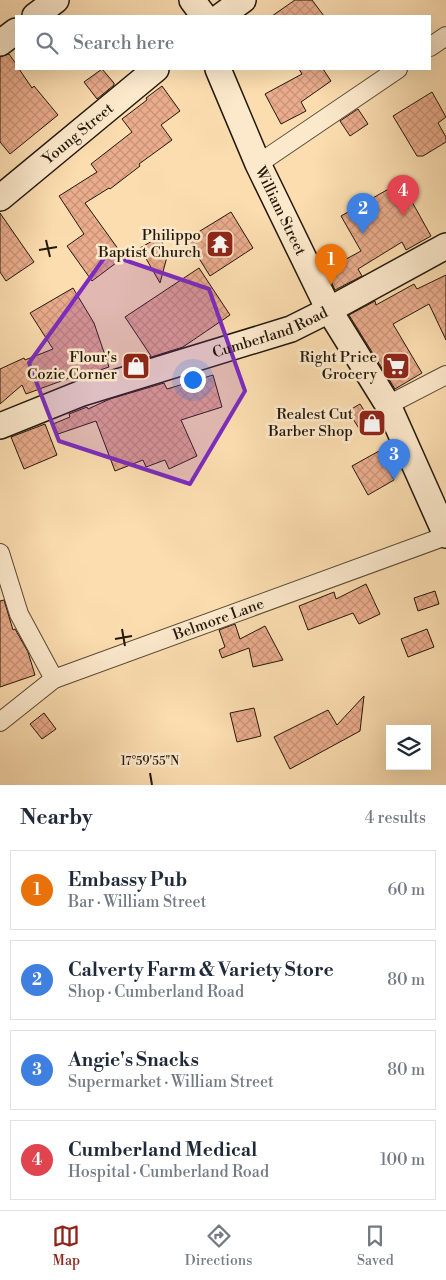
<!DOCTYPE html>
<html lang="en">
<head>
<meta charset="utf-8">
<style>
	body { margin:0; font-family:"Libre Bodoni",serif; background:#f6f6f7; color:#1f2937 }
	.controls { position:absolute; right:15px; bottom:15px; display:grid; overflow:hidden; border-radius:0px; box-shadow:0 5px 20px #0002 }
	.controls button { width:45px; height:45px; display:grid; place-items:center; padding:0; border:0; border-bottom:1px solid #e0e1e3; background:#fff; color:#1f2937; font:25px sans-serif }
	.you { position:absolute; left:192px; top:379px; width:18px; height:18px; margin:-12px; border:4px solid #fff; border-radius:50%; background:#1a73e8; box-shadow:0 0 0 8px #1a73e833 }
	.badge { display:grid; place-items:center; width:32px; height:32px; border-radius:50%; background:#8f2418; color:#fff; font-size:16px; font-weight:700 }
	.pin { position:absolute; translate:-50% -41px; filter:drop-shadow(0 1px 2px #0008) }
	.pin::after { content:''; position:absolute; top:26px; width:18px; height:15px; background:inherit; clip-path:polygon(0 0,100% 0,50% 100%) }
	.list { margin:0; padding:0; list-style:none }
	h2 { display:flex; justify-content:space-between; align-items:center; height:65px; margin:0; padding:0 20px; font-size:21px }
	h2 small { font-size:16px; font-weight:400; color:#747a83 }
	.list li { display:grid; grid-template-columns:32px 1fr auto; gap:15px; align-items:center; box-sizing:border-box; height:80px; margin:0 10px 10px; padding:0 10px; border:1px solid #e0e1e3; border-radius:0px }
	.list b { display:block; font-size:19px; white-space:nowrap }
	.list p { margin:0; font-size:16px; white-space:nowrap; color:#747a83 }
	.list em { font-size:16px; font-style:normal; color:#747a83 }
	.icon { flex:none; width:28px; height:28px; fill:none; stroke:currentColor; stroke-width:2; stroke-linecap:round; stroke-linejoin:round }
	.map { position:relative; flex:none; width:446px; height:785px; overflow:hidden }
	.search { position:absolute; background:#fff; box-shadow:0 5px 20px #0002; left:15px; right:15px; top:15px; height:55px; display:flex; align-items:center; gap:12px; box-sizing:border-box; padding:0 18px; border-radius:0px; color:#747a83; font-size:19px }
	.sheet { height:425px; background:#fff }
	nav { display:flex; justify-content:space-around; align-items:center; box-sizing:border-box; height:70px; border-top:1px solid #e0e1e3; background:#fff; font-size:14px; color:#747a83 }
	nav a { display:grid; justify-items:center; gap:2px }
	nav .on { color:#8f2418 }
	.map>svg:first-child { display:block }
	.building { fill:url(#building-cross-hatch); stroke:#23180a }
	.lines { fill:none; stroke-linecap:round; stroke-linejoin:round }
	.street-casing { stroke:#594934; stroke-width:20 }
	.secondary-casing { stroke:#23180a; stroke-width:28 }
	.street { stroke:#fce9cc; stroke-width:18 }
	.secondary { stroke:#fce9cc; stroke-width:25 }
	.marked { fill:#7b2cbf; fill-opacity:0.2; stroke:#7b2cbf; stroke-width:4; stroke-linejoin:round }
	.ticks { fill:none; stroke:#23180a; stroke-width:2 }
	.labels { text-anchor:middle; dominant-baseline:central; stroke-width:5; stroke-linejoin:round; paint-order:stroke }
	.street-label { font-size:15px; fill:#23180a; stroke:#fce9cc }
	.poi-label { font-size:15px; fill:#23180a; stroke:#fce9cc; text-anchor:end }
	.ticks-label { font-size:12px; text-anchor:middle; fill:#23180a; stroke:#fce9cc; stroke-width:5; stroke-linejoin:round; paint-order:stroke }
</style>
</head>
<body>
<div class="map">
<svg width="446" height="785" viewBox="0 0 446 785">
	<defs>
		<pattern id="building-cross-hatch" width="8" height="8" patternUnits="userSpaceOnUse" patternTransform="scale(1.25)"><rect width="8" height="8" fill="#eaac8c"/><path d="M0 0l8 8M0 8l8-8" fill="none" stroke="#c89377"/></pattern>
	</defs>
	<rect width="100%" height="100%" fill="#fbddb0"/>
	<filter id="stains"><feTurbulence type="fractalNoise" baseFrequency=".004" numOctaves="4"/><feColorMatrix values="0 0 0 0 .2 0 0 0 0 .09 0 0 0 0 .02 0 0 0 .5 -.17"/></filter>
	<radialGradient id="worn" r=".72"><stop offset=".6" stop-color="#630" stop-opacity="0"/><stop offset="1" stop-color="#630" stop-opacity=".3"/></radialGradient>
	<path class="building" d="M295,0H312L324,16H272Z
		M9,54L16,64V69H19L32,88L34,86L58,115L10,154L0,142V57Z
		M102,69L114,83V85L97,99L84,82Z
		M299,69H323L331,81L301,102L306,111L281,124L265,94L302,74Z
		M162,86L180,111L161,125L172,140L139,164L140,166L110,189L109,188L85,203L124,257L92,281L67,246L84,234L59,196L97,172L91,164L132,132L122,119L147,100L146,98Z
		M432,92L446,117L438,123L446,137V142L423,156H417L393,116Z
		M358,109L368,124L350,136L340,121Z
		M401,182L431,236L406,250L402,242L358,269L362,276L335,290L326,270L361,251L341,216Z
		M231,212L253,248L210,276L187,239Z
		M0,213L34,262L6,281L0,272Z
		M159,237L168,253L160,283L140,248Z
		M199,268L230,315L183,347L129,364L151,356L125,317Z
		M446,275V340L429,304L393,324L422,373L395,389L349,315L375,301L376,305L414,284L417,289Z
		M73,288L94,323L109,367L73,379L72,377L26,394L22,385L0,404V369L24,358L25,360L53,349L30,313Z
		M213,375L222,407L181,420L197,456L169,469L165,460L146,467L143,460L115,471L96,421L58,434L53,424L70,417L69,414L87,407L88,409L110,399L164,383L167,389Z
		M360,404L372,423L360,430L348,411Z
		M45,424L57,455L24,469L11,437Z
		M379,451L394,480L368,495L352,466Z
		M366,584L380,614L359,624L353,613L308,630L299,606L334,592L336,599Z
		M435,591L439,604L418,611L414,598Z
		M4,600L13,630L15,629L28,652L35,675L0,687V601Z
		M235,624L240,639L265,626L283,660L253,667L249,648L222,658L219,650L225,647L219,630Z
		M427,629L434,647L408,657L401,639Z
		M364,696L360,731L290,769L274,737L328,710L337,725Z
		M254,708L261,736L237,742L230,713Z
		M44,713L56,729L42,739L30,724Z"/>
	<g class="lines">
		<defs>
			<g id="street">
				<path d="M430,47L446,36"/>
				<path d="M258,164L398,69"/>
				<path d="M388,405L446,375"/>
				<path d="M0,553L19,614L54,679"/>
				<path id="s1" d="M0,722L54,679L446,536"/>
			</g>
			<g id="secondary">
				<path d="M192,0L204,16"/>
				<path d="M35,16L56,0"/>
				<path d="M221,16L243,0"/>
				<path d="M0,43L16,31"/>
				<path id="s2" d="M218,69L258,164L329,310L388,405L446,535"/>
				<path id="s3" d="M0,198L156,69"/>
				<path id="s4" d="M0,426L82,393L291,329L329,310L446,246"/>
			</g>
		</defs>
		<use href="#street" class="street-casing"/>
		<use href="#secondary" class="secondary-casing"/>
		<use href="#street" class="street"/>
		<use href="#secondary" class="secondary"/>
	</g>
	<path class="marked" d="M107,254L209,289L245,391L190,484L59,441L29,363Z"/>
	<path class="ticks" d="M46,240L50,257M39,250L57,247M122,629L125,646M115,639L132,636M150,773L152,785"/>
	<defs>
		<symbol id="temple-square" viewBox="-11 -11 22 22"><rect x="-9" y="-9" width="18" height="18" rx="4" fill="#8f2418" stroke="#fce9cc"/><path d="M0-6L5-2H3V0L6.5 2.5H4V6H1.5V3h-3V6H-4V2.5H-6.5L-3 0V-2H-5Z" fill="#fff"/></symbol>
		<symbol id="shop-square" viewBox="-11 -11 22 22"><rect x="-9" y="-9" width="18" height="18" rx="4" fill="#8f2418" stroke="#fce9cc"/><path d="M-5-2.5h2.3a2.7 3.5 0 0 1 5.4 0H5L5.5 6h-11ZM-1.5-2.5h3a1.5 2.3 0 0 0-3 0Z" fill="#fff"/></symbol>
		<symbol id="supermarket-square" viewBox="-11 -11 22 22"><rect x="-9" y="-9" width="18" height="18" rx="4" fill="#8f2418" stroke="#fce9cc"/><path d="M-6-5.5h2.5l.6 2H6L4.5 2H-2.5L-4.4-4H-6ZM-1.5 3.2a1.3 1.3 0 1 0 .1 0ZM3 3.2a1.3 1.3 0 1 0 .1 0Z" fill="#fff"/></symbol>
	</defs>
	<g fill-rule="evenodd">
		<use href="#temple-square" x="204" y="228" width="32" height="32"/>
		<use href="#shop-square" x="120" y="350" width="32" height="32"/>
		<use href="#supermarket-square" x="380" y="350" width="32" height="32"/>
		<use href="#shop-square" x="356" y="407" width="32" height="32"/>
	</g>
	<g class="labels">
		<g class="street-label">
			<text stroke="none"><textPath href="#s3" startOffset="101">Young Street</textPath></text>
			<text stroke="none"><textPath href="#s2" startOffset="155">William Street</textPath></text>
			<text stroke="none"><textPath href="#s4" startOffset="286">Cumberland Road</textPath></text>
			<text stroke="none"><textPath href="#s1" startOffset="244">Belmore Lane</textPath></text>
		</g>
		<g class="poi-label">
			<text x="201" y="235">Philippo<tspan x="201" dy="17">Baptist Church</tspan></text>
			<text x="117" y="357">Flour's<tspan x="117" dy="17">Cozie Corner</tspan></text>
			<text x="377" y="357">Right Price<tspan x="377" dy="17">Grocery</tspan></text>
			<text x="353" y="414">Realest Cut<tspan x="353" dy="17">Barber Shop</tspan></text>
		</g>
	</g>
	<g class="ticks-label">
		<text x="150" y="765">17°59'55"N</text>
	</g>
	<rect width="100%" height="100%" filter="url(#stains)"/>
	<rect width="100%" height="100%" fill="url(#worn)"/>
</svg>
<div class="controls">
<button><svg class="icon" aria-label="layers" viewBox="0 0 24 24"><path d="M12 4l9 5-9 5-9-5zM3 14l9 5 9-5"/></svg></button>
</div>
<div class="you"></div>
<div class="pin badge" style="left:331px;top:285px;background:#e8710a">1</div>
<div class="pin badge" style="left:363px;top:234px;background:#3f7fe0">2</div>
<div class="pin badge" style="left:394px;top:480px;background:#3f7fe0">3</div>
<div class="pin badge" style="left:403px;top:216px;background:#e0444e">4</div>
<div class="search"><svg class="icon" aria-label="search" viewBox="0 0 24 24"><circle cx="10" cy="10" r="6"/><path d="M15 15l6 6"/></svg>Search here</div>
</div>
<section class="sheet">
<h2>Nearby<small>4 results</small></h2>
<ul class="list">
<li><span class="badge" style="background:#e8710a">1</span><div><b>Embassy Pub</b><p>Bar · William Street</p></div><em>60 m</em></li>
<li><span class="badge" style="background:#3f7fe0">2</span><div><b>Calverty Farm &amp; Variety Store</b><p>Shop · Cumberland Road</p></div><em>80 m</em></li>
<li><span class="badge" style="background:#3f7fe0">3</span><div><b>Angie's Snacks</b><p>Supermarket · William Street</p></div><em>80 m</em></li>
<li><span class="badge" style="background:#e0444e">4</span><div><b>Cumberland Medical</b><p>Hospital · Cumberland Road</p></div><em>100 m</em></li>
</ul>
</section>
<nav>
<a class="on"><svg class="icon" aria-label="map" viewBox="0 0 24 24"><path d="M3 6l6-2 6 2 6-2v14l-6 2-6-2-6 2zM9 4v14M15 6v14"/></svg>Map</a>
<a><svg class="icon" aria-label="directions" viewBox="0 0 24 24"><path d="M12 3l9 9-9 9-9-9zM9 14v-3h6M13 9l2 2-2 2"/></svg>Directions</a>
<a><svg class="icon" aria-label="saved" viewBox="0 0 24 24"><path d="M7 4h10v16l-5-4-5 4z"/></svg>Saved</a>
</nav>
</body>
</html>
